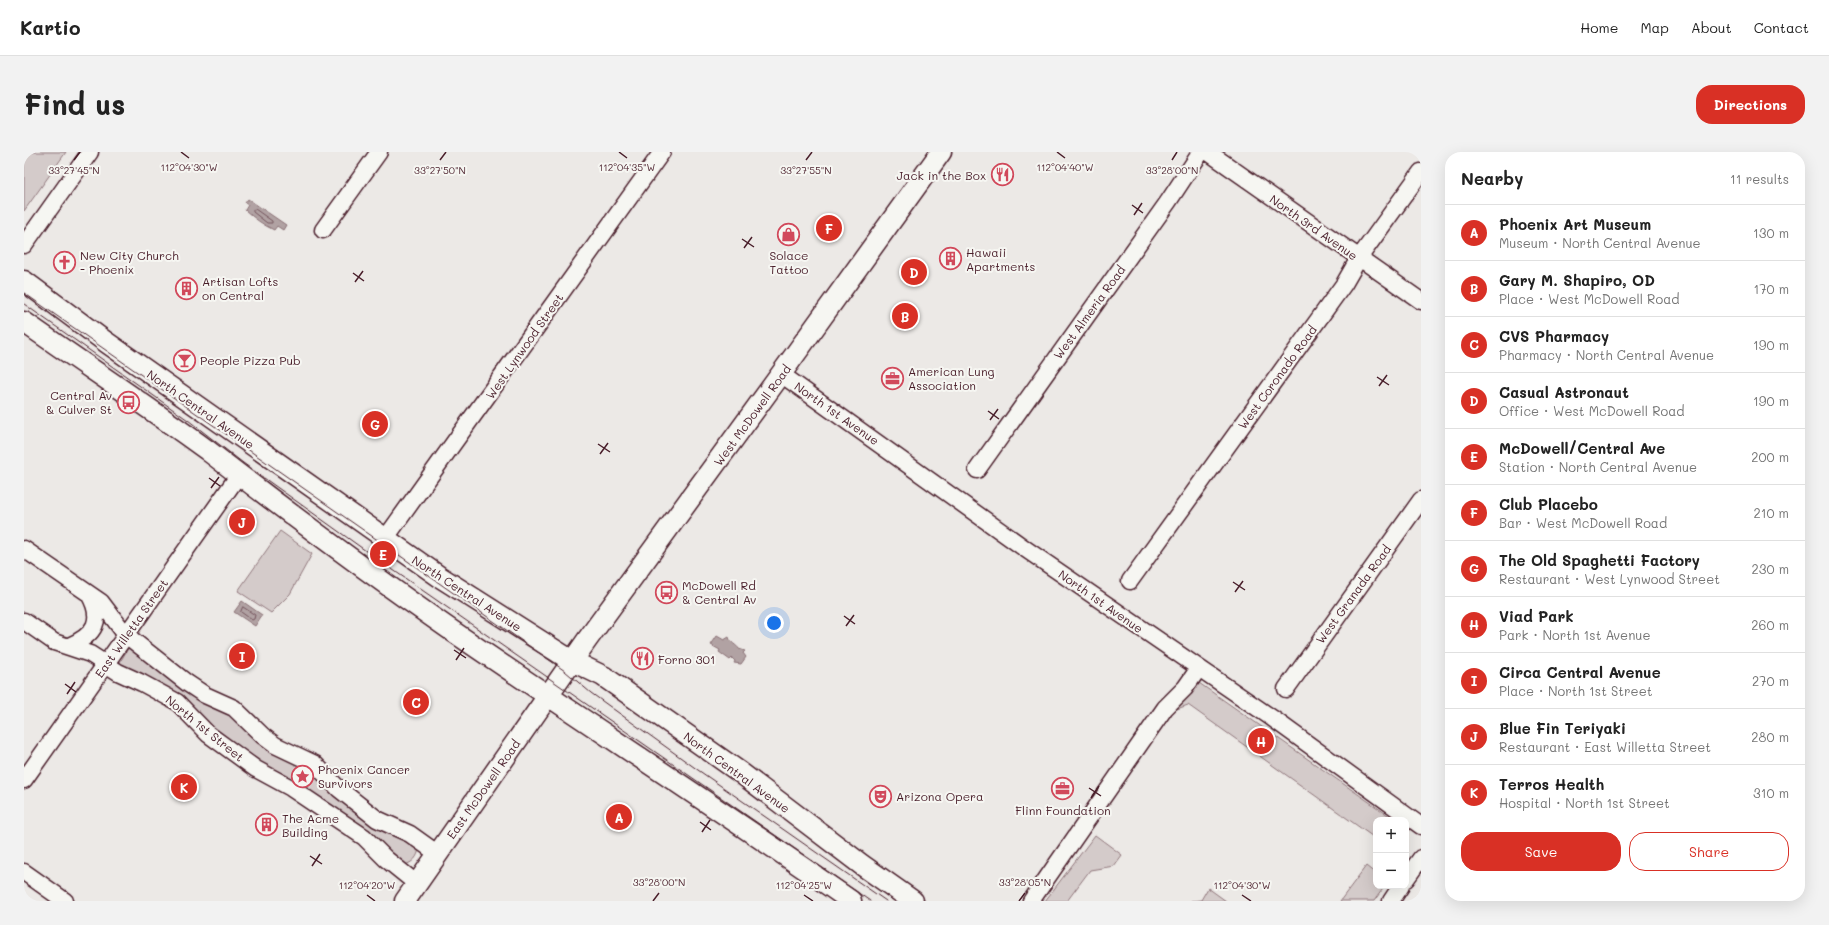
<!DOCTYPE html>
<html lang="en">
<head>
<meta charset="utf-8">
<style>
	body { margin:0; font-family:Mali,sans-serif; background:#f2f2f2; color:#222 }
	.controls { position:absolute; right:12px; bottom:12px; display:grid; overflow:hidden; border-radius:8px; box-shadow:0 4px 16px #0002 }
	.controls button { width:36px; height:36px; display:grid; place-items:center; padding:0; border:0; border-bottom:1px solid #e0e0e0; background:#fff; color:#222; font:20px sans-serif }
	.you { position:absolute; left:750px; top:471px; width:14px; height:14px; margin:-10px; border:3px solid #fff; border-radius:50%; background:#1a73e8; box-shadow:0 0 0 6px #1a73e833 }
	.badge { display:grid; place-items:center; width:26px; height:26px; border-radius:50%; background:#d93025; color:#fff; font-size:13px; font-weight:700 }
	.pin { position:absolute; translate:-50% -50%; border:2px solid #fff; box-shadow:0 1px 4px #0006 }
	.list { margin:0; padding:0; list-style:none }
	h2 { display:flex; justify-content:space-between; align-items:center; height:52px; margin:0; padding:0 16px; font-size:17px }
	h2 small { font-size:13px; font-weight:400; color:#767676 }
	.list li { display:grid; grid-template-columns:26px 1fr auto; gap:12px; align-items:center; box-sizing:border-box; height:56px; padding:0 16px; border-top:1px solid #e0e0e0 }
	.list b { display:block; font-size:15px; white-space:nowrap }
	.list p { margin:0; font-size:13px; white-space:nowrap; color:#767676 }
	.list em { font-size:13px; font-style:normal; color:#767676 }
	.actions { display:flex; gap:8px; padding:12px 16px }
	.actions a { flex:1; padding:9px 0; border:1px solid #d93025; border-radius:16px; text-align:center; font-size:14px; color:#d93025 }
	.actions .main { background:#d93025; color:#fff }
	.map { position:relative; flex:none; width:1397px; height:749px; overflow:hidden; border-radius:16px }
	header { display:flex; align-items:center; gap:24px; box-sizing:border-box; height:56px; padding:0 20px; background:#fff; border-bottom:1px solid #e0e0e0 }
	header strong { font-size:19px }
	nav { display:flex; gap:22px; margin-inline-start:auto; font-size:14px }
	.intro { display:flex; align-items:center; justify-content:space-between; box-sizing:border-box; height:96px; padding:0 24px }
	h1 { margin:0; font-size:28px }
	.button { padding:10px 18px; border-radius:16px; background:#d93025; color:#fff; font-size:14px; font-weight:700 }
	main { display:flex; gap:24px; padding:0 24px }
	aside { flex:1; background:#fff; border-radius:16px; box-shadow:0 4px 16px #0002 }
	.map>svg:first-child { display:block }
	.green { fill:#d4cbca; stroke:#8f757a }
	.water { fill:#b1a2a3; stroke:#886e73 }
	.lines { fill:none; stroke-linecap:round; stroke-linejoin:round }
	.shore { stroke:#73535b; stroke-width:1 }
	.minor-casing { stroke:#4a1f2b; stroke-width:19 }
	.major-casing { stroke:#4a1f2b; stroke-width:23 }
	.minor { stroke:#f6f6f2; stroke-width:16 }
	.major { stroke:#f6f6f2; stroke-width:20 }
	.tram { stroke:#4a1f2b; stroke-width:1 }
	.ticks { fill:none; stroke:#4a1f2b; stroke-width:1.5 }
	.labels { text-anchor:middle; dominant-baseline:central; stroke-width:4; stroke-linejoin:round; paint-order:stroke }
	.poi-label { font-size:12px; fill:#4a1f2b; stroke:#f6f6f2; text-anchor:start }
	.street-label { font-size:12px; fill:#4a1f2b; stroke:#f6f6f2 }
	.ticks-label { font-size:10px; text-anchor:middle; fill:#4a1f2b; stroke:#f6f6f2; stroke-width:4; stroke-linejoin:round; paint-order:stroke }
</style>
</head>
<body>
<header>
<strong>Kartio</strong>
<nav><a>Home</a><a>Map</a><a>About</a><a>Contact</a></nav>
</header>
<div class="intro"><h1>Find us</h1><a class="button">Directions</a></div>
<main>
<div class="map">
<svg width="1397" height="749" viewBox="0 0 1397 749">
	<rect width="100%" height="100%" fill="#ece9e6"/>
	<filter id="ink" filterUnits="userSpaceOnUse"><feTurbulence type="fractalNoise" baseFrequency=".025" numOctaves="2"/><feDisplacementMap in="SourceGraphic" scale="8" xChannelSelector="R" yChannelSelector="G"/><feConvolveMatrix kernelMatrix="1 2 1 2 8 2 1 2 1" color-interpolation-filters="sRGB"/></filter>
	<g filter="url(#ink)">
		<path class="green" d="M0,0H42L0,59Z
			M256,379L288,402L266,442L247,461L214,439Z
			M105,495L196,552L285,612L395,696C394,705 389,711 380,713L242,618L98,514L96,510Z
			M1175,531L1371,668H1352V687L1164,553L1150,558Z
			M1071,683L1098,703L1090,714L1066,718L1043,749H1021Z
			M1342,714L1352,722V734H1361L1350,749H1316Z
			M1184,736L1202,749H1167L1177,748Z"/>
		<path class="water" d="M224,47L262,73L259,78L253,74L250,78C239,73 230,66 221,58L224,53L221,51Z
			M218,449L238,463L231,474L210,460Z
			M693,484L700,488L705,485C706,491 713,493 715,497L721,499L719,501L722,505L717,512L710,511L711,509L708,506L706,508L695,500L696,498L687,493Z"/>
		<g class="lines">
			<path class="shore" d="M231,57L248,69V71H243L229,60V58Z
				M219,455L231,463L230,467L228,468L217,460Z"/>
			<defs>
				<path id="minor" d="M1184,0L1397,149
					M299,78L355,0
					M0,93L66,0
					M757,222L1003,398L1248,566L1397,674
					M953,318L1144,50L1177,0
					M361,387L638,0
					M0,397L77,450L102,483L163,531L181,543L210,556L239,584L251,593L291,612L315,637L353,667L386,682L414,702
					M1106,429L1320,132L1335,106L1397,20
					M0,469L30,490L66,502L94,520L118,531L153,550L184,582L232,617L267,636L340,685L362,707L393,732
					M45,494C71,483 80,468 65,442
					M1262,537L1397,348
					M0,628L214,324
					M0,720L41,749
					M1382,727L1397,706
					M1007,749L1141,556L1161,536L1175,516
					M1367,749L1377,734"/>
				<path id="major" d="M0,129L82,190L416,425L548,509L579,524L717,621L838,713L889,749
					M0,170C61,213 123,254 183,298C262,359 342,419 424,476C558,568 694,656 827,749
					M381,749L563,488L757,222L917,0"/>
			</defs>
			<use href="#minor" class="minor-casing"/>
			<use href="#major" class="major-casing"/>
			<use href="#minor" class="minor"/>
			<use href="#major" class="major"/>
			<path class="tram" d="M0,141L541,519L567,541L674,618L862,749
				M0,152L164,268L219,311L349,404L846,749"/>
		</g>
	</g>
	<path class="ticks" d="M157,0L165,6M595,0L603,6M1033,0L1041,6M50,8L56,0M416,8L422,0M782,8L788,0M1148,8L1153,0M1108,53L1119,61M1110,63L1118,51M718,87L730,95M720,96L728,85M329,121L340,129M331,130L339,119M1353,225L1365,233M1355,234L1363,223M964,259L975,267M966,268L974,257M574,292L586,300M576,302L584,291M185,326L196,334M187,336L195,325M1209,430L1221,438M1211,440L1219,429M820,464L831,472M822,474L830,463M430,498L442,506M432,508L440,496M41,532L52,540M43,542L51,530M1065,636L1077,644M1067,646L1075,634M676,670L687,678M678,680L686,668M286,704L298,712M288,714L296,702M343,743L351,749M780,743L789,749M1218,743L1227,749M629,749L635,741M995,749L1001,741"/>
	<defs>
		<symbol id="restaurant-ring" viewBox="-11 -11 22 22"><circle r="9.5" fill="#f6f6f2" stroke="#d1495b" stroke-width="1.5"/><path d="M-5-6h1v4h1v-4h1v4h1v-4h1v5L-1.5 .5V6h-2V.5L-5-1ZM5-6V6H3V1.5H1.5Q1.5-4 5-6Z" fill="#d1495b"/></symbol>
		<symbol id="shop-ring" viewBox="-11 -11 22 22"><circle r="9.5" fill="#f6f6f2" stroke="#d1495b" stroke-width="1.5"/><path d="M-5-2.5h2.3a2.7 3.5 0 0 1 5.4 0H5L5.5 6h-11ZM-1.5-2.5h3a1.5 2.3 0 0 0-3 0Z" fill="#d1495b"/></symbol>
		<symbol id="building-ring" viewBox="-11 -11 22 22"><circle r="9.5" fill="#f6f6f2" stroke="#d1495b" stroke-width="1.5"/><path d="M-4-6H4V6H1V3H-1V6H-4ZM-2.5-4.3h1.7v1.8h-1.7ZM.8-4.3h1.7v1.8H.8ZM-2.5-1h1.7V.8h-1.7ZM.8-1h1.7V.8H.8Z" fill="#d1495b"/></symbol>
		<symbol id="church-ring" viewBox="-11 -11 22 22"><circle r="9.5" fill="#f6f6f2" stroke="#d1495b" stroke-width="1.5"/><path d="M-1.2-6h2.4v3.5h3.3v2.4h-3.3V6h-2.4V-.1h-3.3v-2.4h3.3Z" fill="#d1495b"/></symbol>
		<symbol id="bar-ring" viewBox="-11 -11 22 22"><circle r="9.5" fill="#f6f6f2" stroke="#d1495b" stroke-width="1.5"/><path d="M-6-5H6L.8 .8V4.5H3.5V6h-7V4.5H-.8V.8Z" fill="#d1495b"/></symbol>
		<symbol id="office-ring" viewBox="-11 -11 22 22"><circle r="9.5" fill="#f6f6f2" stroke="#d1495b" stroke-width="1.5"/><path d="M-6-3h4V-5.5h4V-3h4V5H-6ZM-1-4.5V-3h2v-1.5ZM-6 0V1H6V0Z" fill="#d1495b"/></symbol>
		<symbol id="bus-ring" viewBox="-11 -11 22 22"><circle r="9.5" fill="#f6f6f2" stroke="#d1495b" stroke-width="1.5"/><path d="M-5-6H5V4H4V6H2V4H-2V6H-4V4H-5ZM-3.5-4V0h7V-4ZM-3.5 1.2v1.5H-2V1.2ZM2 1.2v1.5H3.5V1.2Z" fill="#d1495b"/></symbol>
		<symbol id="sight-ring" viewBox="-11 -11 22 22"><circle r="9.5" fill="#f6f6f2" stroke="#d1495b" stroke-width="1.5"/><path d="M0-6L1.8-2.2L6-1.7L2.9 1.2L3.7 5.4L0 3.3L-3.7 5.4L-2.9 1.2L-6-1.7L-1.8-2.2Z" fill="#d1495b"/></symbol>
		<symbol id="theatre-ring" viewBox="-11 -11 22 22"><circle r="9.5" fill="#f6f6f2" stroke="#d1495b" stroke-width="1.5"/><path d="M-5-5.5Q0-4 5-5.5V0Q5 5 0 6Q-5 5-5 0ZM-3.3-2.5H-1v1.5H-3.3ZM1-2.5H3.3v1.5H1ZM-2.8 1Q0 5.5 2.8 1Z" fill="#d1495b"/></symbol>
	</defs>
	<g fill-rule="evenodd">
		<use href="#restaurant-ring" x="966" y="10" width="25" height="25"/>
		<use href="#shop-ring" x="752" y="70" width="25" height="25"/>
		<use href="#building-ring" x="914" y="94" width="25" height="25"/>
		<use href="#church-ring" x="28" y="98" width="25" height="25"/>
		<use href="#building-ring" x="150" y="124" width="25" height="25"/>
		<use href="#bar-ring" x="148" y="196" width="25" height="25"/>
		<use href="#office-ring" x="856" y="214" width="25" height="25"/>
		<use href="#bus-ring" x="92" y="238" width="25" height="25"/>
		<use href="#bus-ring" x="630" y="428" width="25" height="25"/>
		<use href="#restaurant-ring" x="606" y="494" width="25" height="25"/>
		<use href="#sight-ring" x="266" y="612" width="25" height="25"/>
		<use href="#office-ring" x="1026" y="624" width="25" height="25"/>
		<use href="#theatre-ring" x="844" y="632" width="25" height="25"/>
		<use href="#building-ring" x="230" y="660" width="25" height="25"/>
	</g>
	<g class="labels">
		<g class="poi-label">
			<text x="962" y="23" text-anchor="end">Jack in the Box</text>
			<text x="942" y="100">Hawaii<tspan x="942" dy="14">Apartments</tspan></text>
			<text x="56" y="103">New City Church<tspan x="56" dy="14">- Phoenix</tspan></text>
			<text x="765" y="103" text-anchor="middle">Solace<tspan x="765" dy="14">Tattoo</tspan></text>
			<text x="178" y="129">Artisan Lofts<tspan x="178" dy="14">on Central</tspan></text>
			<text x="176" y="208">People Pizza Pub</text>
			<text x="884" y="219">American Lung<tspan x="884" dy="14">Association</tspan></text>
			<text x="88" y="243" text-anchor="end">Central Av<tspan x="88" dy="14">&amp; Culver St</tspan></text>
			<text x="658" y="433">McDowell Rd<tspan x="658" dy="14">&amp; Central Av</tspan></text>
			<text x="634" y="507">Forno 301</text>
			<text x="294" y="617">Phoenix Cancer<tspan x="294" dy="14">Survivors</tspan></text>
			<text x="872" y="644">Arizona Opera</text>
			<text x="1039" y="658" text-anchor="middle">Flinn Foundation</text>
			<text x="258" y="666">The Acme<tspan x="258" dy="14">Building</tspan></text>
		</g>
		<g class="street-label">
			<text transform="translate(1290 75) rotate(35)">North 3rd Avenue</text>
			<text transform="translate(1065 160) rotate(-54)">West Almeria Road</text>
			<text transform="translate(500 194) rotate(-55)">West Lynwood Street</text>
			<text transform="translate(1253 225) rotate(-54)">West Coronado Road</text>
			<text transform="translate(177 257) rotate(35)">North Central Avenue</text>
			<text transform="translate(813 261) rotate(35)">North 1st Avenue</text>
			<text transform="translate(728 263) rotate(-54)">West McDowell Road</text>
			<text transform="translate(443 441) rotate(33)">North Central Avenue</text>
			<text transform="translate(1329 442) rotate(-54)">West Granada Road</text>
			<text transform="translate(1077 449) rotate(35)">North 1st Avenue</text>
			<text transform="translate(107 476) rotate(-55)">East Willetta Street</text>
			<text transform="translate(181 576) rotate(39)">North 1st Street</text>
			<text transform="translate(713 620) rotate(36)">North Central Avenue</text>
			<text transform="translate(459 637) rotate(-55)">East McDowell Road</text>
		</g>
	</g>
	<g class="ticks-label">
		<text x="165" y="19">112°04'30"W</text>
		<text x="603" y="19">112°04'35"W</text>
		<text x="1041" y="19">112°04'40"W</text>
		<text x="50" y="22">33°27'45"N</text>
		<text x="416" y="22">33°27'50"N</text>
		<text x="782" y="22">33°27'55"N</text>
		<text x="1148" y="22">33°28'00"N</text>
		<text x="635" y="734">33°28'00"N</text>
		<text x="1001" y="734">33°28'05"N</text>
		<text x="343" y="737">112°04'20"W</text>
		<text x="780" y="737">112°04'25"W</text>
		<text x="1218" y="737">112°04'30"W</text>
	</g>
</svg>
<div class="controls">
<button>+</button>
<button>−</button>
</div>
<div class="you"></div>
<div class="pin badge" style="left:595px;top:665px">A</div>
<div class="pin badge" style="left:881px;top:164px">B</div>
<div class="pin badge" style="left:392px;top:550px">C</div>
<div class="pin badge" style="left:890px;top:120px">D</div>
<div class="pin badge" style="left:359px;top:402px">E</div>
<div class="pin badge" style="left:805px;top:76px">F</div>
<div class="pin badge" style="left:351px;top:272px">G</div>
<div class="pin badge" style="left:1237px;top:589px">H</div>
<div class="pin badge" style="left:218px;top:504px">I</div>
<div class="pin badge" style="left:218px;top:370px">J</div>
<div class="pin badge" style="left:160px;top:635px">K</div>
</div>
<aside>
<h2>Nearby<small>11 results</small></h2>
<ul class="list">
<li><span class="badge">A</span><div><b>Phoenix Art Museum</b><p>Museum · North Central Avenue</p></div><em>130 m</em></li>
<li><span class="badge">B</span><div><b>Gary M. Shapiro, OD</b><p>Place · West McDowell Road</p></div><em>170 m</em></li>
<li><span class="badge">C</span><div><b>CVS Pharmacy</b><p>Pharmacy · North Central Avenue</p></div><em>190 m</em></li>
<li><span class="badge">D</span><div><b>Casual Astronaut</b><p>Office · West McDowell Road</p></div><em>190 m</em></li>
<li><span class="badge">E</span><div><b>McDowell/Central Ave</b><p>Station · North Central Avenue</p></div><em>200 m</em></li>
<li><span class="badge">F</span><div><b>Club Placebo</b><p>Bar · West McDowell Road</p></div><em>210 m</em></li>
<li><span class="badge">G</span><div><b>The Old Spaghetti Factory</b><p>Restaurant · West Lynwood Street</p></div><em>230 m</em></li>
<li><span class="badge">H</span><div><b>Viad Park</b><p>Park · North 1st Avenue</p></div><em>260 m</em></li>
<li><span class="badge">I</span><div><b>Circa Central Avenue</b><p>Place · North 1st Street</p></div><em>270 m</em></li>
<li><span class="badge">J</span><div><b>Blue Fin Teriyaki</b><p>Restaurant · East Willetta Street</p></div><em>280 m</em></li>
<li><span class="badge">K</span><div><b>Terros Health</b><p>Hospital · North 1st Street</p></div><em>310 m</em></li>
</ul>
<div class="actions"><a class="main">Save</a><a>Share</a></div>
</aside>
</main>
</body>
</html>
